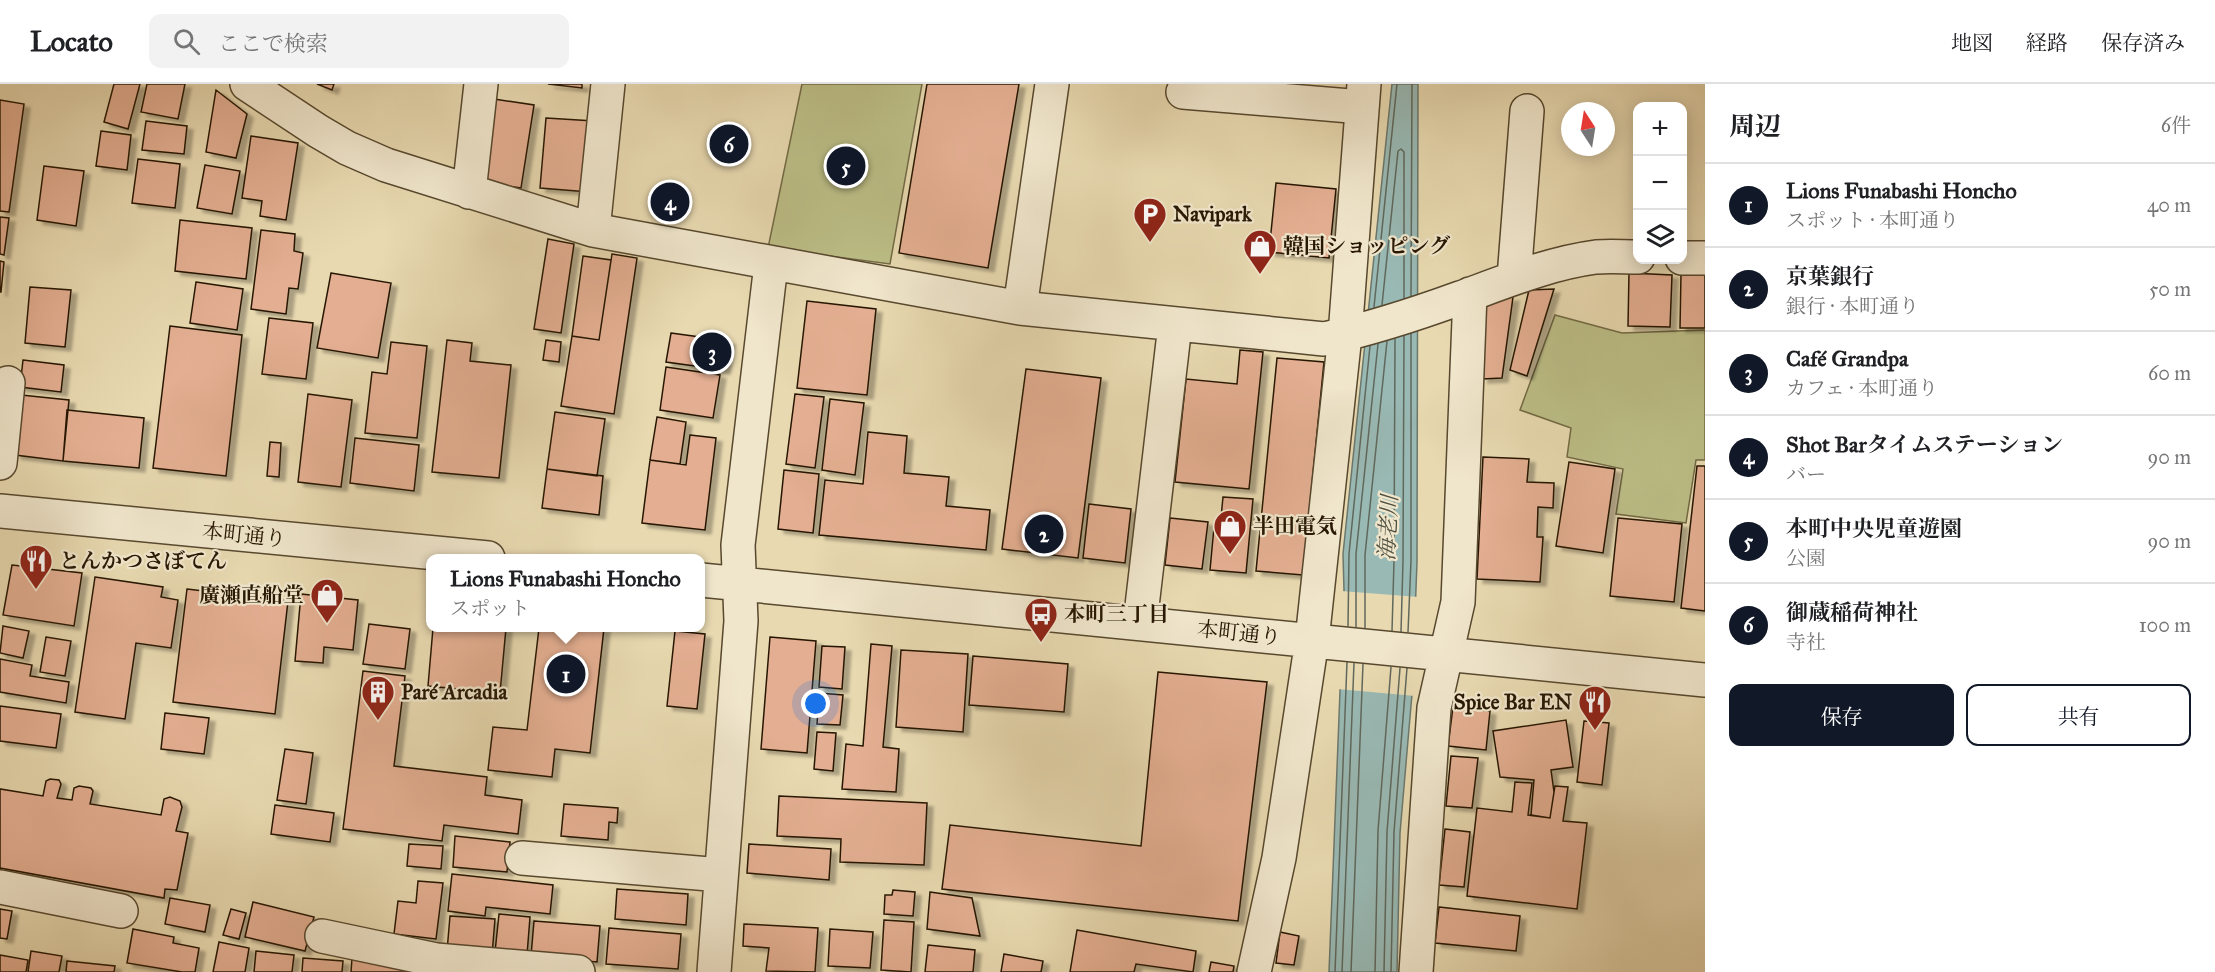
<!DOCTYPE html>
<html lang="ja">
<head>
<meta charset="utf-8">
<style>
	body { margin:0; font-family:"IM FELL Great Primer","Noto Serif JP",serif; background:#f2f2f2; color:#202124 }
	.controls { position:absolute; right:18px; top:18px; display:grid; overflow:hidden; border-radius:12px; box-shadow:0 3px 15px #0003 }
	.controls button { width:54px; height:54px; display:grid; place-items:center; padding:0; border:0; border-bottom:2px solid #e0e0e0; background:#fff; color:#202124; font:30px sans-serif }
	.compass { position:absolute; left:1561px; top:18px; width:54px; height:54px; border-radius:50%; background:#fff; box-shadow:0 3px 15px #0003; rotate:348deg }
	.you { position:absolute; left:816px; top:620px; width:21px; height:21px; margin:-15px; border:4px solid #fff; border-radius:50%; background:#1a73e8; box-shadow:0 0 0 9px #1a73e833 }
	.badge { display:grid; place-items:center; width:39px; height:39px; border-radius:50%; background:#111827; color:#fff; font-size:20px; font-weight:700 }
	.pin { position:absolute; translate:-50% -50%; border:3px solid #fff; box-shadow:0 2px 6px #0006 }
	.popup { position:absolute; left:426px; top:470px; width:279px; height:78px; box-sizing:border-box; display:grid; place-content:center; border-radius:12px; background:#fff; filter:drop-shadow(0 2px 4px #0005); font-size:20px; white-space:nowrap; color:#757577 }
	.popup b { font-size:22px; color:#202124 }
	.popup::after { content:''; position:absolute; left:50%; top:100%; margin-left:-12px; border:12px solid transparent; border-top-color:#fff }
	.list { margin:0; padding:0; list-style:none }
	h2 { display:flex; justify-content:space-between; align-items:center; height:78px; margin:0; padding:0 24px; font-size:26px }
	h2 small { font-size:20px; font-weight:400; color:#757577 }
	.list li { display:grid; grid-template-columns:39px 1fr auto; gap:18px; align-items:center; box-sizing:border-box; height:84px; padding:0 24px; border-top:2px solid #e0e0e0 }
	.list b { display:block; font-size:22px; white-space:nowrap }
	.list p { margin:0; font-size:20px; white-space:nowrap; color:#757577 }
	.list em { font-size:20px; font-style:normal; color:#757577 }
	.actions { display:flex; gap:12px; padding:18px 24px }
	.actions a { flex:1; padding:14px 0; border:2px solid #111827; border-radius:12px; text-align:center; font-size:21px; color:#111827 }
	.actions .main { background:#111827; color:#fff }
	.icon { flex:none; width:33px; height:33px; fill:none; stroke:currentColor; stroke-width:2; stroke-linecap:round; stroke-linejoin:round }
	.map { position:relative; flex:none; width:1705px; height:888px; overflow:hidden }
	header { display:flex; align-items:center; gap:36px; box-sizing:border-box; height:84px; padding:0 30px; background:#fff; border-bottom:2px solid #e0e0e0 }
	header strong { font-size:28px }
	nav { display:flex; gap:33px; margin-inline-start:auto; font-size:21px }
	.search { width:420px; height:54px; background:#f2f2f2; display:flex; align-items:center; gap:15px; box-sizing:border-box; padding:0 21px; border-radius:12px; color:#757577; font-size:22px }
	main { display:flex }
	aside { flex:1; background:#fff }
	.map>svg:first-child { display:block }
	.green { fill:#bcbe87; stroke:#726a45; stroke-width:1.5 }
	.water { fill:#99b9b4; stroke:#6b786d; stroke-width:1.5 }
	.pier { fill:#e8d9b0 }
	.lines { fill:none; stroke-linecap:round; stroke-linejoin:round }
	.shore { stroke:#60685c; stroke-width:1.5 }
	.building { fill:#e3ae91; stroke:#271703; stroke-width:1.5; filter:url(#shadow) }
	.minor-casing { stroke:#57482e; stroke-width:36 }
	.minor { stroke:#f0e6cc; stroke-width:33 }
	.labels { text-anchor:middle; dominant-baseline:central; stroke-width:4.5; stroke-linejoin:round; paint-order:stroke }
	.poi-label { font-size:21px; font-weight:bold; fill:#271703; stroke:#f0e6cc; text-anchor:start }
	.street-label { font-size:21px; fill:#271703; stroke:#f0e6cc }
	.water-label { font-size:22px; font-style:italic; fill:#4f5041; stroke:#f0e6cc }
</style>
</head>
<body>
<header>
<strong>Locato</strong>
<div class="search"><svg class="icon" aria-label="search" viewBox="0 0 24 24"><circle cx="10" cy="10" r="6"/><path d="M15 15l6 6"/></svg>ここで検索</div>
<nav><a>地図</a><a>経路</a><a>保存済み</a></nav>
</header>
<main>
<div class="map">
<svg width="1705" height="888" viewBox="0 0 1705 888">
	<defs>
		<filter id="shadow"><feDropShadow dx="6" dy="4" stdDeviation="1.5" flood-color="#0004"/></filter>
	</defs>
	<rect width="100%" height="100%" fill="#e8d9b0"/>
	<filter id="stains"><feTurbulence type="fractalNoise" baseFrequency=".00333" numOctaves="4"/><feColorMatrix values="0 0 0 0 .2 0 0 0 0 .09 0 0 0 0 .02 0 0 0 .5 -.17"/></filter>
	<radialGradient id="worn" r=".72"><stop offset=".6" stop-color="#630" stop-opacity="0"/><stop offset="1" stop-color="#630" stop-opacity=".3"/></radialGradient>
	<path class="green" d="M802,0H922L890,180L768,164Z
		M1555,231L1622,249L1705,246V376H1696L1686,439L1616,430L1623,385L1567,373L1571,344L1520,326Z"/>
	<path class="water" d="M1392,0H1418L1417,478L1412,610L1400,749L1397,888H1329L1344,506L1343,470Z"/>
	<path class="pier" d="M1341,507L1419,513L1415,612L1337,605Z"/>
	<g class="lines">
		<path class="shore" d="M1411,212L1412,0
			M1382,221L1398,67L1401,65L1404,68V214
			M1374,223L1397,0
			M1348,542L1349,470L1370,262
			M1356,543V470L1378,260
			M1365,544V471L1387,257
			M1392,547L1394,477L1395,255
			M1401,548L1403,477L1404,252
			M1408,548L1411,477V250
			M1335,888L1347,578
			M1342,888L1354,579
			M1351,888L1363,580
			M1375,888L1378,747L1391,583
			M1384,888L1387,748L1400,584
			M1391,888L1394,748L1407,584"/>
	</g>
	<path class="building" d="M114,0H140L128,45L104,38Z
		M147,0H185L178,35L141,28Z
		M317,0H334L332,6Z
		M548,0H582V4Z
		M927,0H1019L988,184L899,169Z
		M216,6L247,30L236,74L206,68Z
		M494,15L534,21L521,104L481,98Z
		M0,16L24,20L9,128L0,127Z
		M546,34L594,37L589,108L540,104Z
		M146,37L187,42L184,70L142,66Z
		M101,47L131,51L127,86L96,82Z
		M251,52L298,59L286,136L260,132L262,117L242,114Z
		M138,75L180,80L175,124L132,119Z
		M205,81L240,87L232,130L197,124Z
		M44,82L84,87L76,142L37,136Z
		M1276,99L1336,105L1329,174L1269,168Z
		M0,133L9,134L4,171L0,170Z
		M180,136L252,144L246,195L175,187Z
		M261,146L295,150L294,167L303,169L298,205L289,204L286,230L251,225Z
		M548,155L574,160L561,249L534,245Z
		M612,170L637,174L614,330L561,322L572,252L599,256Z
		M583,172L611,176L599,256L572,252Z
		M0,177L4,178L1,208H0Z
		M331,189L391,199L378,274L317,264Z
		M1629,189L1672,191L1670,243L1628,242Z
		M1681,190H1705V244H1680Z
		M196,198L243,205L237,246L190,239Z
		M30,203L71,206L65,263L25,259Z
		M1554,205L1527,292L1510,286L1529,206Z
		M1513,213L1502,294L1482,295L1485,216Z
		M807,217L876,225L867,311L797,304Z
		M269,234L313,239L306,295L262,290Z
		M170,242L242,251L226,392L153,384Z
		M671,249L729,257L724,286L666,278Z
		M447,256L472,259L470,277L511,281L499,394L432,388Z
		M546,256L561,258L559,278L543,276Z
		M391,258L427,262L417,354L365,349L372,288L387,290Z
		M1240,266L1263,268L1249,405L1175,398L1186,295L1237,300Z
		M1277,274L1324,278L1303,491L1256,487Z
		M23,276L64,281L61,308L20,303Z
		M666,283L720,291L713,334L660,326Z
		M1026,285L1101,294L1078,474L1002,465Z
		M308,310L352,316L341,403L298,398Z
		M795,310L824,313L815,384L786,380Z
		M21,311L69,316L63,377L15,371Z
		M830,315L864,319L855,391L822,386Z
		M67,326L144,334L139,384L63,377Z
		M555,328L605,335L597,392L547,385Z
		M657,333L686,338L680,380L650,376Z
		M868,348L907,352L904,389L949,393L946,422L990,426L986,466L819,451L825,396L863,400Z
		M690,351L716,354L705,446L642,439L650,376L686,381Z
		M355,354L419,361L414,407L350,399Z
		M270,358L281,359L279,393L267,392Z
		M1483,373L1529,375L1527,398L1554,399L1553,424L1538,423L1537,453H1543L1540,498L1477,495Z
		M1569,378L1615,385L1603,469L1556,462Z
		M1697,382H1705V527L1681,524Z
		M547,385L603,392L599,431L542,424Z
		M784,386L819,390L813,449L778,445Z
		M1223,413L1253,415L1246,489L1210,486L1214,443L1220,444Z
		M1089,420L1131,425L1125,479L1083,474Z
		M1170,434L1208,438L1202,485L1165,481Z
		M1618,434L1682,440L1674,518L1610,512Z
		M12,481L82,489L74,542L3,531Z
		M95,493L163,503L161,513L178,516L171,564L136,559L125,635L75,628Z
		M187,505L288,517L275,630L173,618Z
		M301,510L358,516L353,566L324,563L323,579L295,577Z
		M369,540L410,545L405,585L363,580Z
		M3,542L29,547L23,574L0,569Z
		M433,544H506L500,609L428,602Z
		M539,544H604L590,669L555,665L552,693L488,686L493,643L527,646Z
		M675,547L705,550L697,625L667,622Z
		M46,553L71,557L65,592L40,588Z
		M770,553L816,557L807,669L761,665Z
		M871,560L892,562L883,663L899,665L896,708L842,705L846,660L863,662Z
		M822,562L845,563L842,605L819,603Z
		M901,566L968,570L963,648L896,643Z
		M973,572L1068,580L1064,628L969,621Z
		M0,575L32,581L30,592L69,598L66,619L0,608Z
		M363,587L405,592L394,682L487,693L485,711L522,716L518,750L444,741L442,757L343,745Z
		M1158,588L1267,598L1238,837L942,805L950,741L1141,762Z
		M819,609L843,611L840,641L817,640Z
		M0,622L61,630L56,664L0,657Z
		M1453,623L1490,627L1486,666L1448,662Z
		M165,629L209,634L204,670L161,665Z
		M1566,636L1573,683L1551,686L1554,708L1550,734L1531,731L1534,696L1500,693L1493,647Z
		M1584,637L1609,639L1602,701L1577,698Z
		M817,648L836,649L833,687L814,685Z
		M285,665L313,669L306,720L277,716Z
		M1451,672L1478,674L1472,724L1446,722Z
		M50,695L59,696L61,700L57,714L72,716L74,704L79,702L91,704L93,707L90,720L161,731L164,715L170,713L180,717L182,723L176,747L188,749L177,806L165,805L164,814L0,784V705L43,712L46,697Z
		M1515,698L1532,699L1528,731L1550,734L1555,702L1568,703L1563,737L1587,739L1577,825L1467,812L1477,724L1512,728Z
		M779,712L927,719L924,781L840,778L841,755L777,752Z
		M564,720L618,724L617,739L609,738L608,756L561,752Z
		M275,721L334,729L330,758L271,750Z
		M1445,745L1470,748L1464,803L1439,801Z
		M455,752L510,758L507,788L453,783Z
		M409,760L443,762L441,785L407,782Z
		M749,760L831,765L829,796L747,789Z
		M452,790L553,801L550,830L486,823L485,832L448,827Z
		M418,797L443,799L436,855L394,850L398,817L416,819Z
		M617,805L688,810L686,841L615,835Z
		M893,806L915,808L913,832L884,830L885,811H892Z
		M930,808L972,814L980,852L927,845Z
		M170,814L210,821L205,848L165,840Z
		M253,818L314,833L305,867L245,853Z
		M1439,823L1520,832L1516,867L1435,859Z
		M0,825L12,827L7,855L0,854Z
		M231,825L246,829L239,855L223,851Z
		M499,830L530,833L527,871L495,868Z
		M450,832L495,835L492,871L447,867Z
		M884,836L914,838L911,888L881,886Z
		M534,837L600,842L597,878L531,872Z
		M744,840L818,844L815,888L766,887L769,864L743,862Z
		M609,844L681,850L678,885L606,880Z
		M133,845L174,853L173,859L199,864L195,888H182L127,879Z
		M830,845L873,848L870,884L828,882Z
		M1077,846L1196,867L1193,888L1136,880L1134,888H1070Z
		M1280,848L1299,852L1294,881L1276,879Z
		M219,858L249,864L245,888H213Z
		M928,861L975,866L973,888H925Z
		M31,867L62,872L59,888H28Z
		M256,867L294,871L292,888H254Z
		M1004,870L1043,877L1041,888H1001Z
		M0,871L28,876L26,888H0Z
		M303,874L343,877L342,888H302Z
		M352,874L431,888H351Z
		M67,877L115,882L114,888H66Z
		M1211,878L1234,882L1233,888H1209Z"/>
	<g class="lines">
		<defs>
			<path id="minor" d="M247,0L318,47L347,64L386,81L593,146L1020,224L1324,255C1370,245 1416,230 1460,214C1504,198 1550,179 1596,173C1610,172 1624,173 1638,173
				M1183,8L1362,23
				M469,108L481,0
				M593,146L608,0
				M1682,174H1705
				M1514,194L1527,27
				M1020,224L1052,0
				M0,379L8,299
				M0,427L488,474
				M701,496L1705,596
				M1140,539L1175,241
				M522,774L721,791
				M0,803L121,827
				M322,852L436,876L578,888
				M714,888L741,537L738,461L771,180
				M1254,888L1279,774L1312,556L1345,251L1364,0
				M1416,888L1434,624L1458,518L1470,210"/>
		</defs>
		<use href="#minor" class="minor-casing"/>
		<use href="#minor" class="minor"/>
	</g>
	<defs>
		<symbol id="parking-pin" viewBox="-11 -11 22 30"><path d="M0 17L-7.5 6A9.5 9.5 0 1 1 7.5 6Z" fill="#8f2418" stroke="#f0e6cc"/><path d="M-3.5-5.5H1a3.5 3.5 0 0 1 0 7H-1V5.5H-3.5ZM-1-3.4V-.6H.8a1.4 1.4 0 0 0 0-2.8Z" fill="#fff"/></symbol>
		<symbol id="shop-pin" viewBox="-11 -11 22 30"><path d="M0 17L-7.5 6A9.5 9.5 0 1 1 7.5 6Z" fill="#8f2418" stroke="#f0e6cc"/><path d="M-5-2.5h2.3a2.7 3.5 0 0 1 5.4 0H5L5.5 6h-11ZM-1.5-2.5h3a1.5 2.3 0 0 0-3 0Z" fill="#fff"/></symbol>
		<symbol id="restaurant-pin" viewBox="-11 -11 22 30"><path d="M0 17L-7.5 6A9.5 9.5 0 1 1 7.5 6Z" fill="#8f2418" stroke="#f0e6cc"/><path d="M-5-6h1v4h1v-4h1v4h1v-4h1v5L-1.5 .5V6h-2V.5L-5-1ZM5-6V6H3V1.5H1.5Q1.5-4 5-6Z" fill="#fff"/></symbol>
		<symbol id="bus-pin" viewBox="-11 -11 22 30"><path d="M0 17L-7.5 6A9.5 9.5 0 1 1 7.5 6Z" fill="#8f2418" stroke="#f0e6cc"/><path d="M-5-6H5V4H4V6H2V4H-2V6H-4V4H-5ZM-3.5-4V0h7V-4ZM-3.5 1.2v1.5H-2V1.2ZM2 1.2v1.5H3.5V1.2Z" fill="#fff"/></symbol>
		<symbol id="building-pin" viewBox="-11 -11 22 30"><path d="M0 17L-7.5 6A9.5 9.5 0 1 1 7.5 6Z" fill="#8f2418" stroke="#f0e6cc"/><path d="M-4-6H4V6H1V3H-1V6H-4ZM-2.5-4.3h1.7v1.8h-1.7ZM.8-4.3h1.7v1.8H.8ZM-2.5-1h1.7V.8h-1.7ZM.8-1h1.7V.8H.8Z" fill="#fff"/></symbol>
	</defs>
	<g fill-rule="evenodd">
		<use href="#parking-pin" x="1131" y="111" width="38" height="52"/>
		<use href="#shop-pin" x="1241" y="143" width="38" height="52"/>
		<use href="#shop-pin" x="1211" y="423" width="38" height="52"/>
		<use href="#restaurant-pin" x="17" y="458" width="38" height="52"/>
		<use href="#shop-pin" x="308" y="492" width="38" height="52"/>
		<use href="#bus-pin" x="1022" y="511" width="38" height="52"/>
		<use href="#building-pin" x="359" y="589" width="38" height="52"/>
		<use href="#restaurant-pin" x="1576" y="599" width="38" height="52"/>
	</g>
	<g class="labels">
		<g class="poi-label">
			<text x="1173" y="130">Navipark</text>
			<text x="1283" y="162">韓国ショッピング</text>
			<text x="1253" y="442">半田電気</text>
			<text x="59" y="477">とんかつさぼてん</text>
			<text x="304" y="511" text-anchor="end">廣瀬直船堂</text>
			<text x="1064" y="530">本町三丁目</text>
			<text x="401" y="608">Paré Arcadia</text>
			<text x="1572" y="618" text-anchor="end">Spice Bar EN</text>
		</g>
		<g class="street-label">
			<text transform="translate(244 451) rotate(6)">本町通り</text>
			<text transform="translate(1239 549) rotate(6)">本町通り</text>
		</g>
		<g class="water-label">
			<text transform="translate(1388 444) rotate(-87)">海老川</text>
		</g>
	</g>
	<rect width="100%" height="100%" filter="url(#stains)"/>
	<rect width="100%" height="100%" fill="url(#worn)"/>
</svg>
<div class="controls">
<button>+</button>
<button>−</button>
<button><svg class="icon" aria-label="layers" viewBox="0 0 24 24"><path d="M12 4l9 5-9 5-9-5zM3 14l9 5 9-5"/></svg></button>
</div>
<svg class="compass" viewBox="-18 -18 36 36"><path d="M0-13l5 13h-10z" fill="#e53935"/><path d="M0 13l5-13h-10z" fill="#757577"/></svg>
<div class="you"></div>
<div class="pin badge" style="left:566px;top:590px">1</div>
<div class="popup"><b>Lions Funabashi Honcho</b>スポット</div>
<div class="pin badge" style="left:1044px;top:450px">2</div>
<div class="pin badge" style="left:712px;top:268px">3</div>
<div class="pin badge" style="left:670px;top:118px">4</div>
<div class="pin badge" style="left:846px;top:82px">5</div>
<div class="pin badge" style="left:729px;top:60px">6</div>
</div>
<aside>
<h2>周辺<small>6件</small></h2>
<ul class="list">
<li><span class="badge">1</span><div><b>Lions Funabashi Honcho</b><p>スポット · 本町通り</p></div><em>40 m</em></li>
<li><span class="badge">2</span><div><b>京葉銀行</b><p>銀行 · 本町通り</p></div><em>50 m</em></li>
<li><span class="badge">3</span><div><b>Café Grandpa</b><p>カフェ · 本町通り</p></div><em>60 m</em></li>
<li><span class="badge">4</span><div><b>Shot Barタイムステーション</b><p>バー</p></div><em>90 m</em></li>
<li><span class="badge">5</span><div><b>本町中央児童遊園</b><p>公園</p></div><em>90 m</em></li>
<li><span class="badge">6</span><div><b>御蔵稲荷神社</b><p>寺社</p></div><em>100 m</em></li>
</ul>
<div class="actions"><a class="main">保存</a><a>共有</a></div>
</aside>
</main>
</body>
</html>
